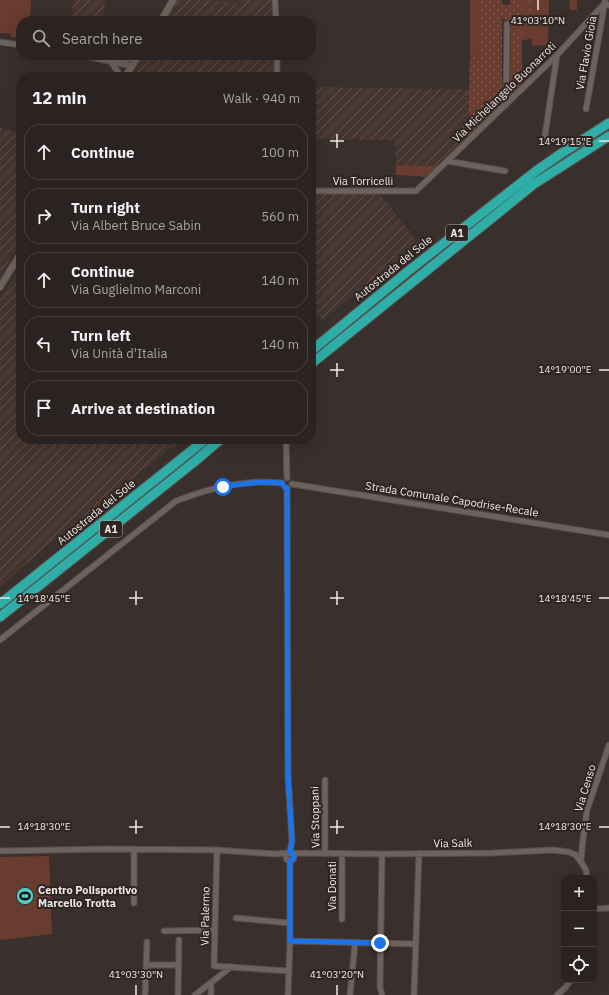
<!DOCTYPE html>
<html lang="en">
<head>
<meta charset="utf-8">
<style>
	body { margin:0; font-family:"IBM Plex Sans",sans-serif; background:#372f2e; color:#f1f3f6 }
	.controls { position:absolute; right:12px; bottom:12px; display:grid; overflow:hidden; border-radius:8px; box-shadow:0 4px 16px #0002 }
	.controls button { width:36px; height:36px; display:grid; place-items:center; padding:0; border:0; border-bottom:1px solid #47403f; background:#2b2321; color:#f1f3f6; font:20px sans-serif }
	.stop { position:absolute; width:12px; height:12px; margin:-9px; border:3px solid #1a73e8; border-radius:50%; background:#fff }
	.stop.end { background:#1a73e8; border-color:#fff; box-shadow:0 1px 4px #0008 }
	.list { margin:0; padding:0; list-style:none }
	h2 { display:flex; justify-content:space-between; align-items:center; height:52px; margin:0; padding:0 16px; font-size:17px }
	h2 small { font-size:13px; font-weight:400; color:#a6a4a5 }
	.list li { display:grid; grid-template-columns:26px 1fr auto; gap:12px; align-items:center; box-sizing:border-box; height:56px; margin:0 8px 8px; padding:0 8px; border:1px solid #47403f; border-radius:16px }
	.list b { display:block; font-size:15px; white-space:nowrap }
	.list p { margin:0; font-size:13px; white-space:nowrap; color:#a6a4a5 }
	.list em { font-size:13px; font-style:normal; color:#a6a4a5 }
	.icon { flex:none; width:22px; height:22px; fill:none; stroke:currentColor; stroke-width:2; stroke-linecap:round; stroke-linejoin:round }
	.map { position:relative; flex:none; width:609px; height:995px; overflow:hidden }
	.search { position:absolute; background:#2b2321; box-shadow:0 4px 16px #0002; left:16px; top:16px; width:300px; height:44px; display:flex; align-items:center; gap:10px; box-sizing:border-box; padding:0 14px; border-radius:16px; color:#a6a4a5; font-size:15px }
	.panel { position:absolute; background:#2b2321; box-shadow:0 4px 16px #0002; left:16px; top:72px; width:300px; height:372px; border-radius:16px }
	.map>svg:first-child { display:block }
	.built { fill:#46352f }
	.industrial { fill:url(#industrial-furrows) }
	.grass { fill:url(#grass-dots) }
	.garden { fill:#683c2e }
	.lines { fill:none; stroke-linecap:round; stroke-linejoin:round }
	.minor-casing { stroke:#564e4b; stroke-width:7 }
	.tertiary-casing { stroke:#564e4b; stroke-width:8 }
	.motorway-casing { stroke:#564e4b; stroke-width:11 }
	.minor { stroke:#6e625e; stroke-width:5 }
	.tertiary { stroke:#6e625e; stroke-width:6 }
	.motorway { stroke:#2fada7; stroke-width:9 }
	.route { stroke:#1a73e8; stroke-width:5 }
	.ticks { fill:none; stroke:#f0e9e7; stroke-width:1.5 }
	.labels { text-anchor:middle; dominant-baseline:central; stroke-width:4; stroke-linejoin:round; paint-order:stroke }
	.shield { fill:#2f2522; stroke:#b6aeac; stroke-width:1 }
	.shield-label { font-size:10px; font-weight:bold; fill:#f0e9e7 }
	.street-label { font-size:11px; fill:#f0e9e7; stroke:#2f2522 }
	.poi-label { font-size:11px; font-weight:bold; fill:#f0e9e7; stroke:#2f2522; text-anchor:start }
	.ticks-label { font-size:10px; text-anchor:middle; fill:#f0e9e7; stroke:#2f2522; stroke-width:4; stroke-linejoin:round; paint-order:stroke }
</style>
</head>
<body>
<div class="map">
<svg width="609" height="995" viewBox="0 0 609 995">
	<defs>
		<pattern id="industrial-furrows" width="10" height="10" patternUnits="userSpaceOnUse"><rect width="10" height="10" fill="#46352f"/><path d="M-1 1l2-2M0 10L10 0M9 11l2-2" fill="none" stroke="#61524d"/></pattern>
		<pattern id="grass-dots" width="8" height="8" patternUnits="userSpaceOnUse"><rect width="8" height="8" fill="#683c2e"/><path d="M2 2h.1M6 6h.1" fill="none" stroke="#7e584c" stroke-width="1.8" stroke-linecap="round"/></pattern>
	</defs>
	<rect width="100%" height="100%" fill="#392f2c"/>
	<path class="built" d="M204,0H241L240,6Z"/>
	<path class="industrial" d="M73,0H105L103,21H71Z
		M178,0H204L240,5L241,0H272V21H165Z
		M144,55H273V77H130Z
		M311,87L458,89H469L468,137L439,166L396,165L395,140L311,139Z
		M0,128L21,133V242L0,277Z
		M311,188H375L419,244L322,320L311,306Z
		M21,265V439H183L49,544L0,587V299Z"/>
	<path class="grass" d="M479,0H502V4L510,5V0H522V86L510,97L511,20L502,19V105L468,137L470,57L479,55Z
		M528,0H533V18L528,17Z"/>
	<path class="garden" d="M0,0H31L30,21H21V38L11,37V34L0,33Z
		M470,0H479V55L470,57Z
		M522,0H528V17L533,18V0H549L548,45L532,46V39L522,40Z
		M569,0H577V10H570Z
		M396,165L439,166L428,177L396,175Z
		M49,856L52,934L0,940V857Z"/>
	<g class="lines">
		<defs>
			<path id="minor" d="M275,0L276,21
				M0,42L21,45
				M80,55L132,66
				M277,55V77
				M111,62L118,72L119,77
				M116,62L131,58L137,55
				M506,105L507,24
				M586,109L601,25L605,0
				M544,142L557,55
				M447,161L505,171
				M311,191H416L557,55L604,4L609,5
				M286,439L287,478
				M292,484L609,535
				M287,488L288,776L292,841L290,852
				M0,640L176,501C204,490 233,482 263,482C270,482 276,483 282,483
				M325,780V853
				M217,850L214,966L289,971
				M0,851L106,849L217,850L275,854L287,853
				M286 857a4 4 0 1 1 8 0a4 4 0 1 1-8 0Z
				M291,853L382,854L492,853L553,850L569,852L576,855L581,862L586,870L587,878
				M382,854L380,987L382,995
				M581,862L582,847L587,810L609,745
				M134,903V849
				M594,909L609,908
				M236,918L290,923
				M342,919V853
				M164,931L215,930
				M290,941L416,944
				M146,965H179
				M211,983V995
				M145,995L147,942
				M178,995L179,940
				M195,995L231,967
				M288,995L290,941V861
				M350,995L355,943
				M414,995L419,853
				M557,995L565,988L571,980"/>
			<path id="tertiary" d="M161,21L173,0
				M125,77L139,55
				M0,287L21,253"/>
			<path id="motorway" d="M311,351L407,272L536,171L559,155L609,123
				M311,364L534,184L609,136
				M0,604L206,439
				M0,617L194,462L221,439"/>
		</defs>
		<use href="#minor" class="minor-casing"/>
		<use href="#tertiary" class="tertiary-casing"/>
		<use href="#motorway" class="motorway-casing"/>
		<use href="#minor" class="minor"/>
		<use href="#tertiary" class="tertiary"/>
		<use href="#motorway" class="motorway"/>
	</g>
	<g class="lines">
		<path class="route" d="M223,487C244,483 261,481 282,483L284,487L287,488L288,776L292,841L290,852L292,853L294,856L292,860L290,861V941L380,943"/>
	</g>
	<path class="ticks" d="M538,0V10M337,134V148M330,141H344M599,141H609M337,363V377M330,370H344M599,370H609M136,591V605M337,591V605M0,598H10M129,598H143M330,598H344M599,598H609M136,820V834M337,820V834M0,827H10M129,827H143M330,827H344M599,827H609M136,985V995M337,985V995"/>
	<defs>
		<symbol id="stadium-disc" viewBox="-11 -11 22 22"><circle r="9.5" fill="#54cdc7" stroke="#2f2522"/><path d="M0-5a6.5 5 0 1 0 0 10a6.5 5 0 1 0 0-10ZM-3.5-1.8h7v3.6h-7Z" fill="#111"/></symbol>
	</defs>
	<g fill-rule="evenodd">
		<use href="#stadium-disc" x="15" y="886" width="20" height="20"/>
	</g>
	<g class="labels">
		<g class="shield">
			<rect x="446" y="225" width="22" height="16" rx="3"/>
			<rect x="100" y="521" width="22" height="16" rx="3"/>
		</g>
		<g class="shield-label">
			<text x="457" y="233">A1</text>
			<text x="111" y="529">A1</text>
		</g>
		<g class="street-label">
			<text transform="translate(586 53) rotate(-80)">Via Flavio Gioia</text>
			<text transform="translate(504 92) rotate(-44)">Via Michelangelo Buonarroti</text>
			<text x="363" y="181">Via Torricelli</text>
			<text transform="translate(393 268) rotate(-39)">Autostrada del Sole</text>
			<text transform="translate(452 499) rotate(9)">Strada Comunale Capodrise-Recale</text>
			<text transform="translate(96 512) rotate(-39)">Autostrada del Sole</text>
			<text transform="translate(585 788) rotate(-73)">Via Censo</text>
			<text transform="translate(315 817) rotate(-91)">Via Stoppani</text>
			<text transform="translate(453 843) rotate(-1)">Via Salk</text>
			<text transform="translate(332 886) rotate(-90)">Via Donati</text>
			<text transform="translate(205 916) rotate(-89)">Via Palermo</text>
		</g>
		<g class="poi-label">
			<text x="38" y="890">Centro Polisportivo<tspan x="38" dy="13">Marcello Trotta</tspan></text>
		</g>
	</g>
	<g class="ticks-label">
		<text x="538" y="24">41°03'10"N</text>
		<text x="565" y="145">14°19'15"E</text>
		<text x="565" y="373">14°19'00"E</text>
		<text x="565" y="602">14°18'45"E</text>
		<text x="44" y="602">14°18'45"E</text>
		<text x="565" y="830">14°18'30"E</text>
		<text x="44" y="830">14°18'30"E</text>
		<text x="136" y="978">41°03'30"N</text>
		<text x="337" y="978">41°03'20"N</text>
	</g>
</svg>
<div class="controls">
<button>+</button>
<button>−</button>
<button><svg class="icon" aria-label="locate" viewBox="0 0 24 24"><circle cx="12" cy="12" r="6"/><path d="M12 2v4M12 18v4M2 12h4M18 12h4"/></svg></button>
</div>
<div class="stop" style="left:223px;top:487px"></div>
<div class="stop end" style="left:380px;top:943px"></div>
<div class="search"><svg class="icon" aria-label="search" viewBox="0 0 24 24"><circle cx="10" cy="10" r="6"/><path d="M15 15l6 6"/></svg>Search here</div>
<section class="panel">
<h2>12 min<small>Walk · 940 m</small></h2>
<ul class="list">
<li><svg class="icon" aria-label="ahead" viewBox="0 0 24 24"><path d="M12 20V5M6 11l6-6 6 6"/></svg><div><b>Continue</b></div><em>100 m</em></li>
<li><svg class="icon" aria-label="right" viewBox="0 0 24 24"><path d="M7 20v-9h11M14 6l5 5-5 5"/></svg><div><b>Turn right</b><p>Via Albert Bruce Sabin</p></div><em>560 m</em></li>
<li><svg class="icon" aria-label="ahead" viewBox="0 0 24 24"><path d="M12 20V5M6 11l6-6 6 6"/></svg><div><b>Continue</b><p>Via Guglielmo Marconi</p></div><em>140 m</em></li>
<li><svg class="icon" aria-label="left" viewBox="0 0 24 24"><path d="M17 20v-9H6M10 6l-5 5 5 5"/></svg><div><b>Turn left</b><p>Via Unità d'Italia</p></div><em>140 m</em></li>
<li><svg class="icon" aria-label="arrive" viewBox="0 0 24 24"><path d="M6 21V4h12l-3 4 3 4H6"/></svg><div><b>Arrive at destination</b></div></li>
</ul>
</section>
</div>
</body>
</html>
